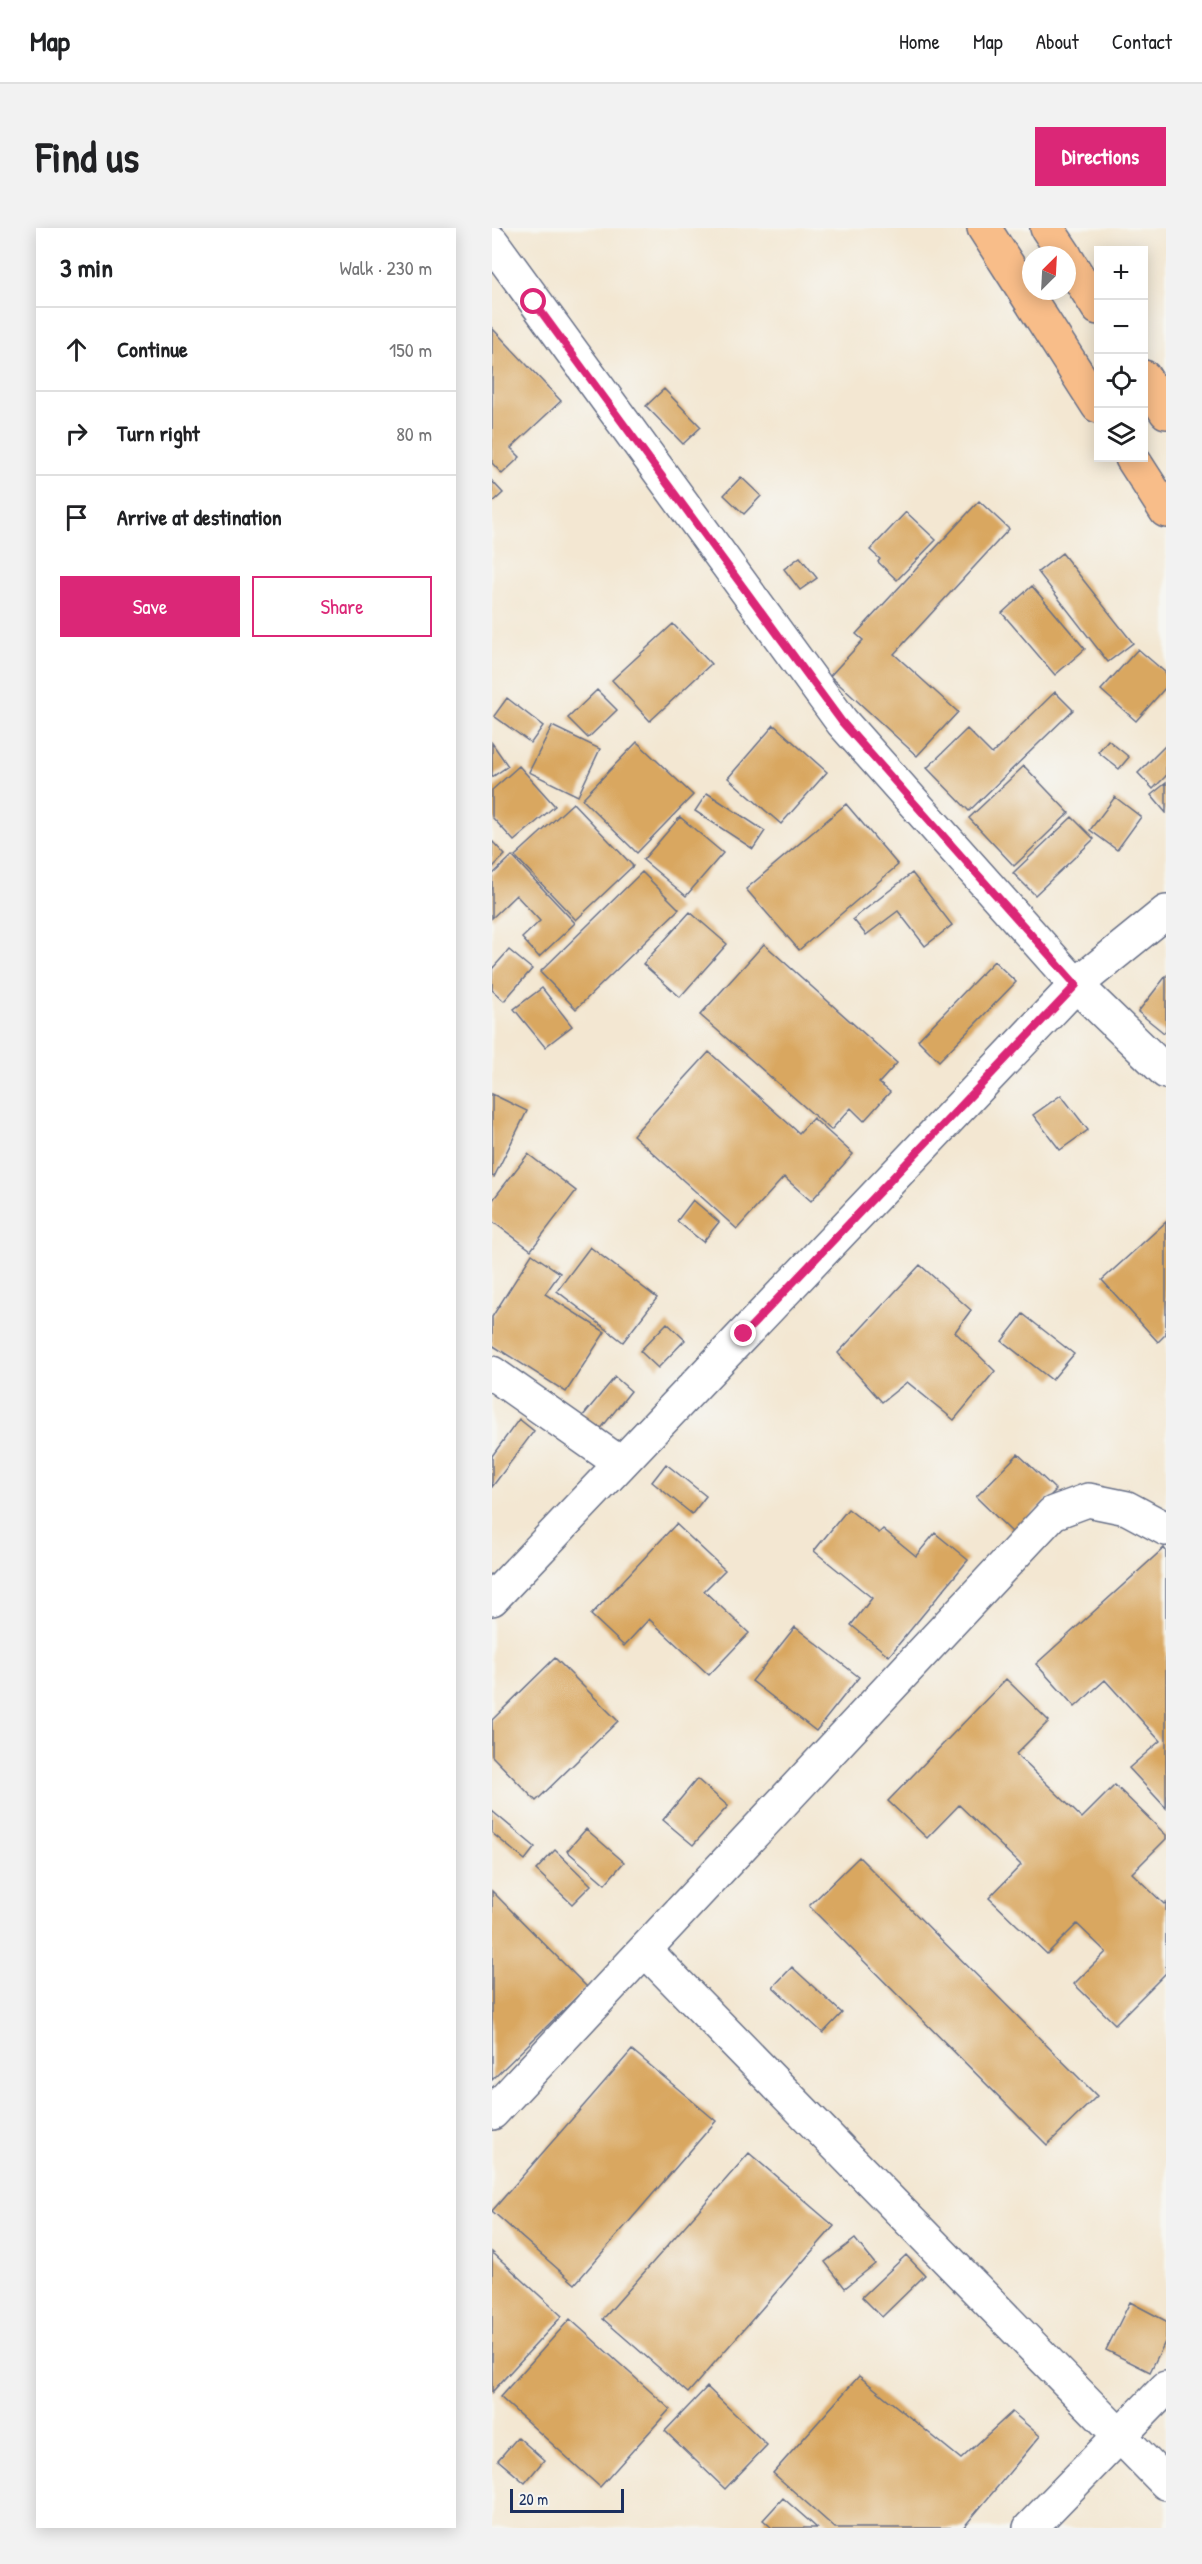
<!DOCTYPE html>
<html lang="en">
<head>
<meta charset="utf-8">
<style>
	body { margin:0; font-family:"Patrick Hand",sans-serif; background:#f2f2f2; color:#202124 }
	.controls { position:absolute; right:18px; top:18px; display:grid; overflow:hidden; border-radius:0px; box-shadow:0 3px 15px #0003 }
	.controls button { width:54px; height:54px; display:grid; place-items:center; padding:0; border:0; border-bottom:2px solid #e0e0e0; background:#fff; color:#202124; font:30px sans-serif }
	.compass { position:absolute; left:530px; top:18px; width:54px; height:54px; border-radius:50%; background:#fff; box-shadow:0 3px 15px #0003; rotate:24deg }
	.scale { position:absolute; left:18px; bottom:15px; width:114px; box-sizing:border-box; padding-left:6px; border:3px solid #1b2f5e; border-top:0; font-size:16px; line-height:21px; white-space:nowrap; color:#1b2f5e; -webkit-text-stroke:4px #f6f6f2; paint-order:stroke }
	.stop { position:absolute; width:18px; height:18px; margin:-14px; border:4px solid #db2777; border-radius:50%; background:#fff }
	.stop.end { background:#db2777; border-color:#fff; box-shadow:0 2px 6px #0008 }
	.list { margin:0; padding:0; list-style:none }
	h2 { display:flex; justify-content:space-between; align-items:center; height:78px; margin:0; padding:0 24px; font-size:26px }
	h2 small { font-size:20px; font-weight:400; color:#757577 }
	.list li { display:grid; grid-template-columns:39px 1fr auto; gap:18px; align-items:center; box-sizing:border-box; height:84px; padding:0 24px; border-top:2px solid #e0e0e0 }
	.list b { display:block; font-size:22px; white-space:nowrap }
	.list em { font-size:20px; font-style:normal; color:#757577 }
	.actions { display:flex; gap:12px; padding:18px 24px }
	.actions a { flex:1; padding:14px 0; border:2px solid #db2777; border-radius:0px; text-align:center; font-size:21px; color:#db2777 }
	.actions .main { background:#db2777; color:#fff }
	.icon { flex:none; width:33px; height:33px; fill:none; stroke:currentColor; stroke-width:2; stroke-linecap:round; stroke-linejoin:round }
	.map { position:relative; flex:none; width:674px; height:2300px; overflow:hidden; border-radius:0px }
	header { display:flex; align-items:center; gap:36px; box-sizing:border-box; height:84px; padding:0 30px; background:#fff; border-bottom:2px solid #e0e0e0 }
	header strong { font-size:28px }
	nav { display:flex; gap:33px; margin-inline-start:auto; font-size:21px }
	.intro { display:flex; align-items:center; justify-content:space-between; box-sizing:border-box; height:144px; padding:0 36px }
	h1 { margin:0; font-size:42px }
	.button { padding:15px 27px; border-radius:0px; background:#db2777; color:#fff; font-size:21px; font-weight:700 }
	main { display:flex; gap:36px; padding:0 36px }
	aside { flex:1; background:#fff; border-radius:0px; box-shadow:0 3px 15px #0003 }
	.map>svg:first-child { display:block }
	.building { fill:#d9a760 }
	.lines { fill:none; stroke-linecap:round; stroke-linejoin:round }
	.minor-casing { stroke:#676f87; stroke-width:36 }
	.trunk-casing { stroke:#676f87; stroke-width:36 }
	.minor { stroke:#fff; stroke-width:33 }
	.trunk { stroke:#f8bd89; stroke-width:33 }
	.route { stroke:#db2777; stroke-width:8 }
</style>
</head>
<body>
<header>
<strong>Map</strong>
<nav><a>Home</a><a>Map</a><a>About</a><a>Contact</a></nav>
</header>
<div class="intro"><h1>Find us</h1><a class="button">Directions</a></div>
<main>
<aside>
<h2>3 min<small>Walk · 230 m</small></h2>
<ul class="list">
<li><svg class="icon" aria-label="ahead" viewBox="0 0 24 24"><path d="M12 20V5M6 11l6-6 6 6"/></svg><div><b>Continue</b></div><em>150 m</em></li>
<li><svg class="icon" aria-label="right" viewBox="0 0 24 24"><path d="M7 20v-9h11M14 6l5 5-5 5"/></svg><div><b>Turn right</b></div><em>80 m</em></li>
<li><svg class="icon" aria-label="arrive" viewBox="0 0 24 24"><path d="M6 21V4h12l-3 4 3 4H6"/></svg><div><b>Arrive at destination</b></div></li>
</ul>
<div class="actions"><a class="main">Save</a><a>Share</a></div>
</aside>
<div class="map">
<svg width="674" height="2300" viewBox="0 0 674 2300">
	<rect width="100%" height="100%" fill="#f6f6f2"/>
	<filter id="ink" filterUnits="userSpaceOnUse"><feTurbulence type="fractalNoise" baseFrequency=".0167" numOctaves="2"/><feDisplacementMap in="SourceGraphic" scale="12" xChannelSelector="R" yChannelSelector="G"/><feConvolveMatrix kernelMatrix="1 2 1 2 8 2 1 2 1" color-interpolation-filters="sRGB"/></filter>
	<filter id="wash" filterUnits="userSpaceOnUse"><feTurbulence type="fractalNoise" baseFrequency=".008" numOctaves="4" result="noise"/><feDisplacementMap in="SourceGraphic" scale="24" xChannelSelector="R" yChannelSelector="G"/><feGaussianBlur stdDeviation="1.35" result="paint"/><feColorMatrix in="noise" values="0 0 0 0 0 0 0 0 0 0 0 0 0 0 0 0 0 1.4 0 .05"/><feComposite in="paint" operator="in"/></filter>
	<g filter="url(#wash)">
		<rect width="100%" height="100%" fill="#f3e7d2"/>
		<g id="blocks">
			<path class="building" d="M0,100L69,173L19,220L28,229L10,246L0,235Z
				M172,161L209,199L191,216L154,178Z
				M249,249L269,268L252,286L232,267Z
				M0,253L11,265L0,275Z
				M487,273L517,301L402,426L466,484L425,528L338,448L371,412L364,406Z
				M414,284L444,312L405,352L386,334L388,331L378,322Z
				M570,325L641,415L616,434L546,344Z
				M308,329L325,350L308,362L292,341Z
				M540,358L593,421L563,447L510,385Z
				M181,396L219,436L158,493L120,452Z
				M646,421L674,445V459L644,493L609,462Z
				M105,462L125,482L96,510L76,490Z
				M563,464L581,482L477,583L435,540L475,501L500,526Z
				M15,470L51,498L39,515L2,488Z
				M282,497L335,544L289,596L236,550Z
				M60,498L108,521L86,568L37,544Z
				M616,512L637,529L627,541L606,524Z
				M145,514L201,567L145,625L90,571Z
				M0,515L16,538L0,549Z
				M674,517V548L661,561L646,545Z
				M27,538L63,578L22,613L0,589V562Z
				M532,538L577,585L522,638L477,590Z
				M674,555V585L659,567Z
				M215,565L273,603L261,621L203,583Z
				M623,569L649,589L625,622L598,602Z
				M81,575L141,638L84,692L23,628Z
				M354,576L406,637L307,722L254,661Z
				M188,589L231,625L194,668L151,632Z
				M580,589L602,611L543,667L521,645Z
				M0,613L13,627L0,640Z
				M20,628L83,695L47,729L30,710L48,693L24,667L0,690V647Z
				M150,644L187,681L84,781L48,744Z
				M420,645L460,697L433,718L406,683L374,707L361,691Z
				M198,684L235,716L188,769L151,736Z
				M272,716L405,835L387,855L398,864L372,893L359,880L339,902L208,787Z
				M17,722L40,741L12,773L0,762V741Z
				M502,733L524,754L447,833L426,812Z
				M674,748V802L672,805L646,784Z
				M50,760L80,798L53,819L22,781Z
				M217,824L307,905L321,890L361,926L319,973L292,949L245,1001L141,907Z
				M0,866L35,883L2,949L0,948Z
				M569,867L596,902L568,922L541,887Z
				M36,926L84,963L39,1022L0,993V973Z
				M201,972L227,994L211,1014L185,993Z
				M674,994V1106L666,1114L610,1052Z
				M98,1019L165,1070L131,1114L65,1063Z
				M40,1026L68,1045L53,1066L113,1104L74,1164L0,1117V1089Z
				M428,1037L479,1082L463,1104L503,1143L462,1192L415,1154L390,1174L346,1125Z
				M531,1086L582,1126L560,1152L510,1113Z
				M175,1095L193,1112L166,1140L148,1123Z
				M123,1149L139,1163L107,1203L90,1189Z
				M27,1191L42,1203L0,1259V1228Z
				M526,1226L564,1262L521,1305L484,1269Z
				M174,1236L214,1268L200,1286L160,1254Z
				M356,1281L387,1305L391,1301L424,1328L443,1305L476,1332L397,1428L359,1397L380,1370L322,1323Z
				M184,1296L233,1342L212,1363L257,1405L217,1447L157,1391L132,1418L99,1387Z
				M672,1320L674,1323V1580L637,1540L668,1513L613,1452L583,1479L544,1436Z
				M303,1399L367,1449L324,1503L260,1453Z
				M63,1430L126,1493L44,1573L0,1528V1492Z
				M514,1451L557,1493L524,1526L590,1590L623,1557L674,1607V1611L640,1645L672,1676L674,1674V1745L623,1796L582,1756L614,1724L585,1696L555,1726L497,1670L529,1637L467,1577L435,1610L396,1573Z
				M205,1551L236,1578L201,1617L171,1592Z
				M0,1583L43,1619L33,1632L0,1605Z
				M94,1601L132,1634L113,1656L75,1623Z
				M63,1622L99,1657L80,1676L44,1642Z
				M367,1629L605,1868L555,1917L317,1678Z
				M0,1663L95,1759L0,1852Z
				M300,1739L350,1785L331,1805L281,1759Z
				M140,1822L224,1893L83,2056L0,1983Z
				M257,1925L342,1998L196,2165L111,2091Z
				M363,2011L383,2036L353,2060L333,2034Z
				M0,2024L70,2088L0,2164Z
				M414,2027L433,2047L390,2089L370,2069Z
				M638,2074L674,2093V2112L658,2144L614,2122Z
				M78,2091L178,2181L108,2259L8,2169Z
				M367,2148L469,2231L520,2184L548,2208L471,2300H343L281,2245Z
				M215,2159L275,2217L233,2261L173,2203Z
				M26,2209L52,2232L33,2255L6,2232Z
				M291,2270L325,2300H280L271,2292Z"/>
		</g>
	</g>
	<g filter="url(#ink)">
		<use href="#blocks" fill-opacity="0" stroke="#676f87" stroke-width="1.5"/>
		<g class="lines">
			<defs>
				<path id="minor" d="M0,14L350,494L584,757L674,844
					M0,1145L128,1235
					M0,1371L584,757L674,684
					M153,1722L674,2255
					M0,1885L561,1285L596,1272L635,1280L674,1301
					M538,2300L674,2160"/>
				<path id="trunk" d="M492,0L606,178
					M555,0L573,27
					M575,31L606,80
					M652,149L674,184
					M640,230L674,283"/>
			</defs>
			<use href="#minor" class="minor-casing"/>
			<use href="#trunk" class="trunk-casing"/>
			<use href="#minor" class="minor"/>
			<use href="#trunk" class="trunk"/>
		</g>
	</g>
	<g class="lines" filter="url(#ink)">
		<path class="route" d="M42,74L350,494L584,757L252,1106"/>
	</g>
</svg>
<div class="controls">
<button>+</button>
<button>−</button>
<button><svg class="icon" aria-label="locate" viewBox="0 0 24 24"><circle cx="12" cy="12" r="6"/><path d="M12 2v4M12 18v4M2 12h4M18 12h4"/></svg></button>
<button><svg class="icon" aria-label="layers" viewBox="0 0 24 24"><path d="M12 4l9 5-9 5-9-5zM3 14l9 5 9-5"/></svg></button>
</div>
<svg class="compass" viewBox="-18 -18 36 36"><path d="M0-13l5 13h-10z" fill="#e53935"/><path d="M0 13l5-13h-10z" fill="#757577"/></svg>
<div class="scale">20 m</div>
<div class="stop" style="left:42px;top:74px"></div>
<div class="stop end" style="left:252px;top:1106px"></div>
</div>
</main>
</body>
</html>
